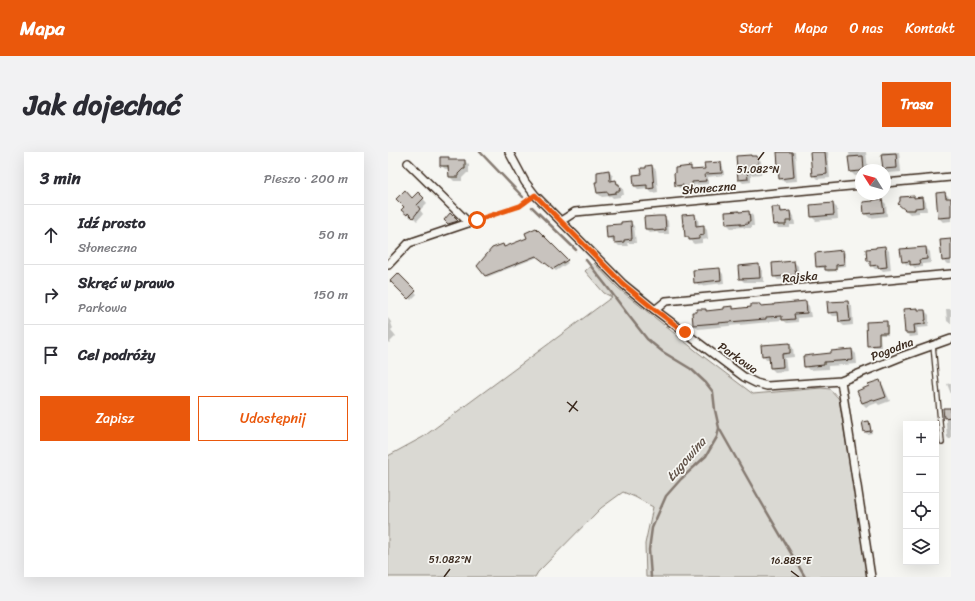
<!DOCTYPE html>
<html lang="pl">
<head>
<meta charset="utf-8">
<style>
	body { margin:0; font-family:Sriracha,sans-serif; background:#f2f2f3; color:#2b2b33 }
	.controls { position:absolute; right:12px; bottom:12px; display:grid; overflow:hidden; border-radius:0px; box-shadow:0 4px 16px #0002 }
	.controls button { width:36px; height:36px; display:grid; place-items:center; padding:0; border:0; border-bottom:1px solid #e1e1e2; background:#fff; color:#2b2b33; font:20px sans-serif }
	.compass { position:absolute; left:467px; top:12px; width:36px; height:36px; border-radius:50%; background:#fff; box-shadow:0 4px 16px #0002; rotate:307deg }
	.stop { position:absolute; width:12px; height:12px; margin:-9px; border:3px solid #ea580c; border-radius:50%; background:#fff }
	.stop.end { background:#ea580c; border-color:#fff; box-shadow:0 1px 4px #0008 }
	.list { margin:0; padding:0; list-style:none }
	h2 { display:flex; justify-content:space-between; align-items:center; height:52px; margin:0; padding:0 16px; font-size:17px }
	h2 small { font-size:13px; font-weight:400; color:#7c7c81 }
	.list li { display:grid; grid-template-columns:26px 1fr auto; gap:12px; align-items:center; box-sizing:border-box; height:60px; padding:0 16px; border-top:1px solid #e1e1e2 }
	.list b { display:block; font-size:15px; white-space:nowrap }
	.list p { margin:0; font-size:13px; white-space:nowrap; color:#7c7c81 }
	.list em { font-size:13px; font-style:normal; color:#7c7c81 }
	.actions { display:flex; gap:8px; padding:12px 16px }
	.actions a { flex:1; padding:9px 0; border:1px solid #ea580c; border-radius:0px; text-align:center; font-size:14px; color:#ea580c }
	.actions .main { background:#ea580c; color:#fff }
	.icon { flex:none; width:22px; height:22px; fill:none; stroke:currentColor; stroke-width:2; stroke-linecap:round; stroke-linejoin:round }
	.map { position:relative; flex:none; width:563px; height:425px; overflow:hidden; border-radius:0px }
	header { display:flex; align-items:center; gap:24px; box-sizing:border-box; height:56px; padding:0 20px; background:#ea580c; color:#fff }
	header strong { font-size:19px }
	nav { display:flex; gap:22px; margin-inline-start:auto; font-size:14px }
	.intro { display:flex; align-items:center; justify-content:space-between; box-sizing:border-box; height:96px; padding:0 24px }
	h1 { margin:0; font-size:28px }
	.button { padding:10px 18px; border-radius:0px; background:#ea580c; color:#fff; font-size:14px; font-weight:700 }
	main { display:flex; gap:24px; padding:0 24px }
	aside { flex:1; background:#fff; border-radius:0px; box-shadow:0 4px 16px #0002 }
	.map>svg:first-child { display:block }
	.green { fill:#dad9d3; stroke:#8a8278 }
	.shadow { fill:#0003; fill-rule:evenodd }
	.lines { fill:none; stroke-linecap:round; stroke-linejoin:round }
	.stream { stroke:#857a71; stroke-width:2.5 }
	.building { fill:#c8c3be; stroke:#3b2a1e }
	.service-casing { stroke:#3b2a1e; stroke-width:6 }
	.minor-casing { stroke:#3b2a1e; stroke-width:10 }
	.path { stroke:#3b2a1e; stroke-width:1.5; stroke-dasharray:4 3; stroke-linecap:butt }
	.service { stroke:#f6f6f2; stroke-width:3.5 }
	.minor { stroke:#f6f6f2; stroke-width:7 }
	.route { stroke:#ea580c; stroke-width:5 }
	.ticks { fill:none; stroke:#3b2a1e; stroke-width:1.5 }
	.labels { text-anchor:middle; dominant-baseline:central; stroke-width:3.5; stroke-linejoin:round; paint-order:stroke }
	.street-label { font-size:12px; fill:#3b2a1e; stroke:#f6f6f2 }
	.water-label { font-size:13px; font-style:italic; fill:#605248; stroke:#f6f6f2 }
	.ticks-label { font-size:10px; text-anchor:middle; fill:#3b2a1e; stroke:#f6f6f2; stroke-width:3.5; stroke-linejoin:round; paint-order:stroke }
</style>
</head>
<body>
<header>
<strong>Mapa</strong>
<nav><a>Start</a><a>Mapa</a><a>O nas</a><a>Kontakt</a></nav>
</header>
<div class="intro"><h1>Jak dojechać</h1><a class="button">Trasa</a></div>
<main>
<aside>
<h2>3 min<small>Pieszo · 200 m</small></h2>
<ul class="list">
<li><svg class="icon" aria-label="ahead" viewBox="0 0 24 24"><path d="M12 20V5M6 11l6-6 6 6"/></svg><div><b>Idź prosto</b><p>Słoneczna</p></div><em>50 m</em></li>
<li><svg class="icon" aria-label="right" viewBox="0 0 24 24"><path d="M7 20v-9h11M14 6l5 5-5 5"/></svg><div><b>Skręć w prawo</b><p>Parkowa</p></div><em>150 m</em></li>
<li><svg class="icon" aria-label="arrive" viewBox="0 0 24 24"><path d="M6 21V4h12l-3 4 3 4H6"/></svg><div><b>Cel podróży</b></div></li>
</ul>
<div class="actions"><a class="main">Zapisz</a><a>Udostępnij</a></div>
</aside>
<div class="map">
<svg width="563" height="425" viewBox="0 0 563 425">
	<rect width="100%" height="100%" fill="#f6f6f2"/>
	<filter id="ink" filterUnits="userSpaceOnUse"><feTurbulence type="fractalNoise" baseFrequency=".025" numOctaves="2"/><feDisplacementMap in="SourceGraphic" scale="8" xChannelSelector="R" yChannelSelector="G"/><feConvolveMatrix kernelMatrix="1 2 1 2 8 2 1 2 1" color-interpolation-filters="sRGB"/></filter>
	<g filter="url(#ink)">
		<path class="green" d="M206,111L230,136L312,202L365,242L433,236L442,237L451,247L480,425H258L257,392L265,355L247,345L235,340L213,356L150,420L147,425H0V304L35,285L224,145L216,141L197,119Z"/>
		<path class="shadow" d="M390,0H407L409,29L396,30L392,26Z
			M423,0H440L442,26L429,27L425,23Z
			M461,0H478L480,18H473V23L467,24L463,20Z
			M494,0H511L513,20L500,21L496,17Z
			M369,5L373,9L374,22L363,23V30L355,31L351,27Z
			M61,6L63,9H77L81,13V21H79L74,26V29H66L62,25V17H57L53,13Z
			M332,11L335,14L336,23L320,25V32L306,33L307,37H299L297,35L291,36L288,33L302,15L305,18H318Z
			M264,14L268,18L270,40L264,41L260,37L251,38L247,34L259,17Z
			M221,20L225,24V29H228L235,37L236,43H232V45L225,46L223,44L214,45L209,41Z
			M30,41L39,51L32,58L35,62L29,69L25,65L23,66L15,58Z
			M557,41L561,45V47H563V69L555,70L551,66Z
			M525,45L527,47L534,46L538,50L539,59H531V61L522,62L511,52Z
			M494,48L498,52L499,64L482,66L477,62Z
			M445,52L449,56L450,67L428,69L424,65Z
			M392,56L396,60H402L406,64L407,73H402V76H390L386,72Z
			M361,60L365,64L366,74H363V76H357L355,75L343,76L339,72Z
			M62,63L71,71L63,73L57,68Z
			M306,63L310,67L311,75L315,74L319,78L320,87L314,88V91L306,92L298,85Z
			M276,65L280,69L281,82H271L269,80L262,81L258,77Z
			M242,70L246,74L248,91H239L240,94H231L227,90V89H224L220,85L235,73Z
			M148,77L180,111L168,119L150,105L99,125L97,123L115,93L117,96L141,87Z
			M563,88V112H559L555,108Z
			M497,95L501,99L503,118L495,119L493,117H487L483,113V111L480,108ZM485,112L495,113L485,114Z
			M538,96L542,100L543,111L535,112V115L527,116L524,113H519L515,109Z
			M455,99L457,101L458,114L449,115V119L440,120L438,118V116H431L429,114Z
			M406,110L410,114L411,126L390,128L386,124Z
			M370,113L374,117L376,130H356L352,126Z
			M331,117L335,122L336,131L311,134L307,130Z
			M10,123L29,142L23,148L4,129Z
			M417,150L421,154L423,165L410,166V170L399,171L395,168L382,169V170L310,177L306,173L310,161L317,158L319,160L337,158L344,155L347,157L364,156L372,153L374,155Z
			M460,150L464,154L465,173L456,174L451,170V164H445L441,160Z
			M530,157L532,159H537L541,163V171L540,172L541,175L529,176L530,184L522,185L518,181L516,158Z
			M558,157H563V172L559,169Z
			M0,166L3,170L4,174L5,176L3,178L8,184L1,191L0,190Z
			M498,170L500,172V183H492L493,195H482L480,193Z
			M401,192L405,196L406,205L397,206L399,219L387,220L383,216L382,207L379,208L375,203Z
			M464,198L468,202L469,212L440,214V217L421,218L417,214L444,202Z
			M491,229L495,233L502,249L491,253L489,251L478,255L474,251Z
			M563,231V242L559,232Z
			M557,257H563V287H561L559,285Z
			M480,270L482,272L484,281L479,282L477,280L475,271Z"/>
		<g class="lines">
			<path class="stream" d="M92,0L135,45
				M144,55L188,98
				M198,108L217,132L241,164L259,187L275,200L303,217L318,231L325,240L327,258L331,276L329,285L318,304L293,327L278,344L264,376L261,398L263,425
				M331,276L369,343L417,425"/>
		</g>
		<path class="building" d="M389,0H404L406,25L391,27Z
			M422,0H437L439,22L424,24Z
			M508,1L509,16L495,17L493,2Z
			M363,3V4H369L371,18L359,19L360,27L350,28L348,4Z
			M475,4L476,18H473V19L462,20L460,5Z
			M52,5H61V8H77V17H75L70,22V25H61L60,14H52Z
			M333,10L334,21L317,22L318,29L304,30V34L296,35L295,33L287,34L286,21H287V16L303,14V18L317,17L316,11Z
			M264,13L266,36L259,37V33L246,34L245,23L254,22L253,16H258V14Z
			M221,18L222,29L228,28L229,32H231L232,39H228V41L220,42V40L209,41L207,30H209V20Z
			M17,38L24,46L30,40L36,46L29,53L32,57L25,66L20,61L19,63L13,58L16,55L8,47Z
			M557,40L558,46H563V65L550,66L548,41Z
			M526,44V46L534,45L535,55L527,56V58H517L510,52L512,49V45Z
			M494,47L496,60L476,62L475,50L485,49V48Z
			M445,51L446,63L423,65L422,53Z
			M383,55H392L393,60L402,59L403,69H398V73H390V72L385,73Z
			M351,59V60L361,59L362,70H359L360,72L352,73V71L338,72L337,60Z
			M62,61L70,69L60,72L56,68Z
			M307,62L308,74L316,73V83L311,84V87L301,88V85H297L296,73H295L294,63Z
			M270,64H277L278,78L266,79L265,77H257L256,65Z
			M243,69L244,87L236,88V90L226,91V85L219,86L218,73L233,72V70Z
			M148,76L180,108L165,117L148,104L97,124L89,114L104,96L115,92L116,95L139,86L137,81Z
			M563,87V108L554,109L552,88Z
			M497,94L499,115L490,116V113L482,114V109H479L478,97L488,96V95Z
			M538,95L539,107L531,108L532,112L522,113V109L514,110L512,97Z
			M455,98L456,112L448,113V118H437V114L428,115L427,101Z
			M406,109L408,123L385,125L384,111Z
			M371,112L372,126L351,127L350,114Z
			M332,116L333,128L306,131L305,118Z
			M10,121L28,139L20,147L2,129Z
			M418,149L419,161L406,162L407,167L394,168V164L378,165V167L305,173L304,160H309V157H318V159L336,157V155L345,154V157L363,155V152H372V154L386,153V152Z
			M460,149L462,169L451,170L450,160L440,161L439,150Z
			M530,156V158H537L538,168H537V172L526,173L527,181H517L515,157Z
			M499,169V181H491V193L479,194L478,170Z
			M402,191V201L394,202L395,215L382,216L381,203L374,204L373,193Z
			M464,197L465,208L436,210V213L416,215L415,204L443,201V199Z
			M492,228L498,245L486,249L485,247L474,251L469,239L481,234L480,232Z
			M555,256H563V265L556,266Z
			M481,269L483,279L476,280L474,270Z"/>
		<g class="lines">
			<defs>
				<path id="service" d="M545,193L554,291"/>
				<path id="minor" d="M121,0L137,30L147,43L235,132L267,158L356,225L368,231L379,234L453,229L515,204L563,187
					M20,11L81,71
					M497,31L563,25
					M173,69L187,60L473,33
					M0,113L21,91L89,68
					M267,158L278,149L563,122
					M453,229L483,425"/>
			</defs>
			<use href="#service" class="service-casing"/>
			<use href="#minor" class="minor-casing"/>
			<path class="path" d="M96,66L133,54L141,48"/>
			<use href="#service" class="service"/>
			<use href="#minor" class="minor"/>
		</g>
	</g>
	<g class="lines" filter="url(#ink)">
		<path class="route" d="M89,68L132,54L147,43L235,132L267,158L297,180"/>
	</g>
	<path class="ticks" d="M370,8L376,0M179,250L190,259M181,260L189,249M403,419L411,425M56,425L62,417"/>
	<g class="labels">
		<g class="street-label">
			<text transform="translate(321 36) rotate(-5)">Słoneczna</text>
			<text transform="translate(412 125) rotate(-5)">Rajska</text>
			<text transform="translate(504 197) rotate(-21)">Pogodna</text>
			<text transform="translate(350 206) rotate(35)">Parkowa</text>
		</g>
		<g class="water-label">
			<text transform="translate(298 307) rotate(-49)">Ługowina</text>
		</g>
	</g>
	<g class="ticks-label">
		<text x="370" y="21">51.082°N</text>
		<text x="62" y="411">51.082°N</text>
		<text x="403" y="412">16.885°E</text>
	</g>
</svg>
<div class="controls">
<button>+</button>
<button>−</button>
<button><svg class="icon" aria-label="locate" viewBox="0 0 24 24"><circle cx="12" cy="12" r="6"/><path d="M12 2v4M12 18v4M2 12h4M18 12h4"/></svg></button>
<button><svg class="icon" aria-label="layers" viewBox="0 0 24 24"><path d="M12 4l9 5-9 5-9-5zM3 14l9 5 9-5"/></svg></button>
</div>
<svg class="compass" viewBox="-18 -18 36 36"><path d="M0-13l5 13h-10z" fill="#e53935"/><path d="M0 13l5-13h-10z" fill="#7c7c81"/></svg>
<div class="stop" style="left:89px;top:68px"></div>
<div class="stop end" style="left:297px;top:180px"></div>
</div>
</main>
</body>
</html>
